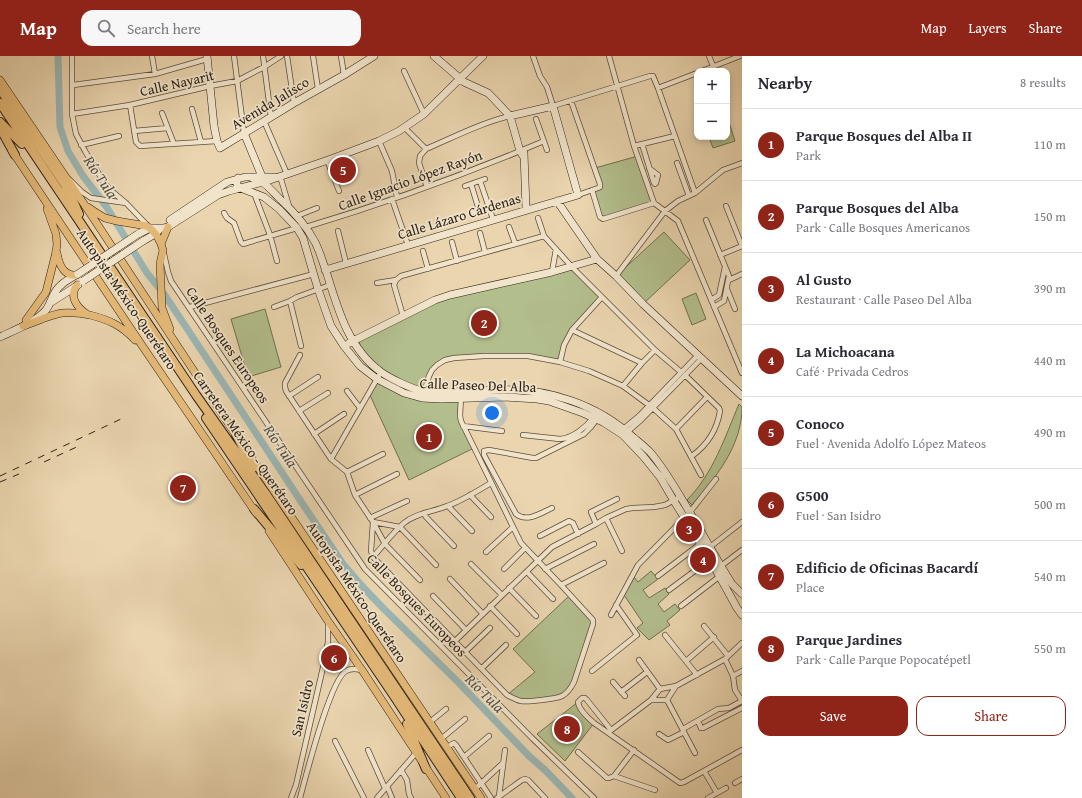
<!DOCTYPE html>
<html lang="en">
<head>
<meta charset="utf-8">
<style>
	body { margin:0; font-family:"Gentium Book Plus",serif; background:#f7f7f7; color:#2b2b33 }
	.controls { position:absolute; right:12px; top:12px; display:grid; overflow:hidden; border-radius:8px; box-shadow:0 2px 6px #0003 }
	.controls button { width:36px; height:36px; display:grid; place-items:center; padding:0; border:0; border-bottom:1px solid #e1e1e2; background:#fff; color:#2b2b33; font:20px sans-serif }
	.you { position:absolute; left:492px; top:357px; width:14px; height:14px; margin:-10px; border:3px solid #fff; border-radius:50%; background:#1a73e8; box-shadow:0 0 0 6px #1a73e833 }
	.badge { display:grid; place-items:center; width:26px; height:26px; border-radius:50%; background:#8f2418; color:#fff; font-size:13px; font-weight:700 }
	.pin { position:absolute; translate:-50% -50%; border:2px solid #fff; box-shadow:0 1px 4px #0006 }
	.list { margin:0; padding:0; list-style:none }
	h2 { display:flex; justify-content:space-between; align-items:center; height:52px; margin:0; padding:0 16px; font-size:17px }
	h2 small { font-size:13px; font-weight:400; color:#7c7c81 }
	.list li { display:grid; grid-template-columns:26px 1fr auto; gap:12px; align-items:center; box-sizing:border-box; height:72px; padding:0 16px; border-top:1px solid #e1e1e2 }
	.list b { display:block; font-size:15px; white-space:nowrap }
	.list p { margin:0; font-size:13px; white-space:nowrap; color:#7c7c81 }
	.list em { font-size:13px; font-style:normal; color:#7c7c81 }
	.actions { display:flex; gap:8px; padding:12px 16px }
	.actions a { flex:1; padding:9px 0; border:1px solid #8f2418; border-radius:12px; text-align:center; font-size:14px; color:#8f2418 }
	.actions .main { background:#8f2418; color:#fff }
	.icon { flex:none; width:22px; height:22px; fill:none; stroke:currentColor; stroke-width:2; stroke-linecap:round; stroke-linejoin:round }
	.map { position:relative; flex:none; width:742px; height:742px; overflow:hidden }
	header { display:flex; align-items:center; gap:24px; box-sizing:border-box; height:56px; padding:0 20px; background:#8f2418; color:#fff }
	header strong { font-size:19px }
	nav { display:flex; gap:22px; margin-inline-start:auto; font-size:14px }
	.search { width:280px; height:36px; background:#f7f7f7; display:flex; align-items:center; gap:10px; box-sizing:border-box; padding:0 14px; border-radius:12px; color:#7c7c81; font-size:15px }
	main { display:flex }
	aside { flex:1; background:#fff }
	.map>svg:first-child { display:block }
	.green { fill:#b3be8d; stroke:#707052 }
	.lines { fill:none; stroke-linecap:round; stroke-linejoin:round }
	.river { stroke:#9bb6b4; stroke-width:7 }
	.street-casing { stroke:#5d4e3c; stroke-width:6 }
	.secondary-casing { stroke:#2e2116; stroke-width:8 }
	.primary-casing { stroke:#2e2116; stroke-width:8 }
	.highway-casing { stroke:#2e2116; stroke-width:10 }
	.street { stroke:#f1e4cb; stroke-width:4.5 }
	.secondary { stroke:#f1e4cb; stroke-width:7 }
	.primary { stroke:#e5ba78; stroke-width:7 }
	.highway { stroke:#e5ba78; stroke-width:8 }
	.rail { stroke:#2e2116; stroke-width:1; stroke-dasharray:7 7; stroke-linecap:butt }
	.secondary-bridge-casing { stroke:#2e2116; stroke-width:8; stroke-linecap:butt }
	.secondary-bridge { stroke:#f1e4cb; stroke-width:7 }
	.labels { text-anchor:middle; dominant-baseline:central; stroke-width:3.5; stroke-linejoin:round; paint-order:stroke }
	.street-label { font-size:14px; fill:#2e2116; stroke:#f1e4cb }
	.water-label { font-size:15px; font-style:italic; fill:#4f4e45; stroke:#f1e4cb }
</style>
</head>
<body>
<header>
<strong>Map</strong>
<div class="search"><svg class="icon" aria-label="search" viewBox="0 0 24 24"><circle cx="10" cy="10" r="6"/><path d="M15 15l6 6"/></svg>Search here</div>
<nav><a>Map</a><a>Layers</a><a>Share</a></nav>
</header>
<main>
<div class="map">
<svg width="742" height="742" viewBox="0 0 742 742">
	<rect width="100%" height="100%" fill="#ead5af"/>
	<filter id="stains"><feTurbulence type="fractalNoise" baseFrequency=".005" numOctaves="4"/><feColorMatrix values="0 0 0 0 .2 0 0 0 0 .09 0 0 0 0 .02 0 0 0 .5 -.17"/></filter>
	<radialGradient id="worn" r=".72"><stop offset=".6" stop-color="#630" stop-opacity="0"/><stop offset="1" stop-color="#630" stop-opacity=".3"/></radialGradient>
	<path class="green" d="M727,60L735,85L713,92L709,81H727Z
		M638,100L654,147L602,163L592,134L600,131L595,112Z
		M664,176L690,204L643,248L616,220Z
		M572,211L602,241L572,274L560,306L528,300L454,302L437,309L424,335L410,332L366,303L358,284L435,244Z
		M696,237L706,263L692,269L682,243Z
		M265,253L281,311L248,321L231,263Z
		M377,323L404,337L461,343L460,360L474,392L409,424L369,337Z
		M739,348L742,351C742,390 716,421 692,449L687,444C713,418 725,381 739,348Z
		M651,515L658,523L643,534L649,542L665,532L669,538L658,548L664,556L675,548L680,554L667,565L670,569L649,584L637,572L643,567L624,539L634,521L638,526Z
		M570,539L593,564L574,626L562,640L521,645L507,639L535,616L513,593Z
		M578,646L594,667L565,705L537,678Z"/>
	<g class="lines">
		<path class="river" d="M58,0L60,71L68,95L83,120L106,150L147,217L164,238L186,271L302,447L343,508L362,530L383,552L458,626L529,700L545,714L572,742"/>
		<defs>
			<path id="street" d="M72,0V58L76,78L85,95L105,128L114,137L126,147L148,170
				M152,0L155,18
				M234,0L244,77
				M263,0L271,61
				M287,0L294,47
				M313,0L318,33
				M341,0L344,19
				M533,0L540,20L547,31L553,50L650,20H653L658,32L695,137
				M609,0L634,90L654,147L678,165L742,317
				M709,0L713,10
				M404,15L424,58
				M702,15L740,0
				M73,29L155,18L207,3
				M658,32L697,17
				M571,45L600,128V131L598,132L578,139
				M130,49L136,86L140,90L217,85
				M192,53L201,86
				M162,57L174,88
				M72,58L130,49L210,30L237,25L264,11L281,0
				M536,63L547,94
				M264,65L287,118
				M405,72L426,93
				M134,75L168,72
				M379,85L392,115L397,141
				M642,88L654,127L655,128L656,127L658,119L649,112
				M81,89L119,80
				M634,90L675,80
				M327,104L339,135
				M677,107L689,140
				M280,120L289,150
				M69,123L82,136L91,142L126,147
				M480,125L493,163
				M471,128L479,154
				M465,130L485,123
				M427,131L419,107L420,100L426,93C454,81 481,67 510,60
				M592,134L600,161L603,163L654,147
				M254,137L270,179L277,205
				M392,143L408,189
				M726,150L742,190
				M224,157L227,162L234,167L241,186L243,188L297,172
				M471,157L489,151
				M297,160L317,152
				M538,162L544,180L572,211L655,294L681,316
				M706,164L729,220L724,245L714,251
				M306,171C387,147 466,118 544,85
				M509,171L515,187
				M338,175L346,207
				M480,177L485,196
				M452,186L457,205
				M423,195L428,213
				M164,198L168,216L171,225L365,513L532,682L594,742
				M720,199L742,190
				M552,216L556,193
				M616,220L665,155L678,145L695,137L723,114L742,107
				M396,224L394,229L403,260
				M729,224L742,218
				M377,227L396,224L401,220L544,180
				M727,233L735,253
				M711,244L719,239L725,211
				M290,245L301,290
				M190,251L314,218
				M274,251L290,245L297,241L330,229
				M572,274L642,307
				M300,299L285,327V331L286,335L331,403L347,416L355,439L373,466L385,488L420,524
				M560,306L564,289L572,274L602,241
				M685,319L719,352L720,355C717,374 707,389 692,400
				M623,330L642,307L655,294
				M347,335L360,352
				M424,337L429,320L432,314L437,309L445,304L454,302L484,300H528L560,306L589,315L623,330L653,352L676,373L701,419
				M289,340L318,321
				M299,355L328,337
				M463,370L502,375
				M676,373L707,341
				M622,374L639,360L698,299
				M626,377L641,364L701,303
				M314,378L344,358
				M523,379L560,383C573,382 586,371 594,361
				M331,403L381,316
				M347,416L383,398
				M355,439L397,418
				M470,439L491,461
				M448,450L472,475
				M552,452C541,457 527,467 516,458L484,399V395L489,394L533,402H536L584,378L591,371L597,363
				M424,457L426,461L454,490
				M370,462L407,445
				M606,462L622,495
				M596,468L591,456L617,443
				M540,480L569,465L573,467L578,478
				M710,491L742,466
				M486,496L513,471
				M373,501C383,490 393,476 404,467C416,457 433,456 447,450C462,445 477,435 491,427
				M471,508L502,539
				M436,509L400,471L373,466L371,495L373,501L507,639C511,641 516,644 521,645C528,646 556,643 562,640C568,637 571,632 574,626L593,568V564L561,529L521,487L461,365L460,360L461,341
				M721,510L742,494
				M504,513L525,492
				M545,513L594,488
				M527,516L553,543
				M658,520L700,488
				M450,523L483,558
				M561,529L604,507
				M509,532L536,560
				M669,534L712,502
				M433,540L466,574
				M490,550L517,578
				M681,550L720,520
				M611,559L638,509L690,456L716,423
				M704,570L728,600
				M665,579L697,619
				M454,586L552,491L596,468L606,462L626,453L633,452L654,451L665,449L680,441
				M465,596L490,572
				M725,603L733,620L735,634L742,645
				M639,604L660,633
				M686,605L714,581
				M482,612L506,589
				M592,615L637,579L616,549
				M733,620L742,615
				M613,626L625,640
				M621,636L647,616
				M651,644H667L676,630
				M667,644L695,697
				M698,665L701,672H703L742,652
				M430,666L446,653
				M683,673L718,653L729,652L742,645
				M611,674L587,644L585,642H582L578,646C579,654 588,662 594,667L680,727L684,726L742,694
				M610,675L651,644L660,633L676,630L725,603L742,587
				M659,678L668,684L684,676
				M441,683L465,663
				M335,685L364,742
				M447,691L454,687L456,689L491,742
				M368,694L385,732
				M578,696L607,722H609L614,720L655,734
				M464,701L489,680
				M401,714L407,724L409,738L411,742
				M704,715L717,737
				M614,720L634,694
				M735,727L742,723
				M387,730L392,742
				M475,733L503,707
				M499,740L505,694
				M291,742L296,729L324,607L328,586V566
				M300,742C306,720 330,624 346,615C351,612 357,613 361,614
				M377,742L416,697
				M497,742L522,724L525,723L528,724L545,742
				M708,742L726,732"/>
			<path id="secondary" d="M207,0L214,70L217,85L220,92L294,47L344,19L374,0
				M434,0L464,26L488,37L494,43L510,60L520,95L523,100
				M244,77L263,123
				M524,97L526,153
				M250,121C264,124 270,133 280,143C294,156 306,169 315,186C320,196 323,207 327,218C338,254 349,293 381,316C391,323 410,332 422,335C432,337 443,336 453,336C468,335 483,335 498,334C548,332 597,348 634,382C640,387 645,391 650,396C663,411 673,428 683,445C700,473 715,501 732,528L742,538
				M238,122L236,125L238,131L264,141L279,153L297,172L303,182L318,233L331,270L344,290L360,310L377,323L404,337L422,342L441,343L506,341L537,343L549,345L583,357L603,366L623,379L643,400L660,421L674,445L710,503L737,552L742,559
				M557,145L597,203L616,220L643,248L742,340
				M170,164L227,126L245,121H275
				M138,178L150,172H164L168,171L218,139L229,135L270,124L331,103L379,85L399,75L424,58L483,0
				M143,185L155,178L159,174
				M325,214L578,139L553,50L510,60
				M50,247L78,229
				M0,281C15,274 34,267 46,254C50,249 51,243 54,238C59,228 69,223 78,218
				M349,287L435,244L450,239L552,216L597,203"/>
			<path id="primary" d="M0,24L82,145L238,382
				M12,95L143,291L256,457
				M88,151L95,156L105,162L117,165L147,170L152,174L157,180L161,188L163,194L160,208L162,252L170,273
				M161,188L168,171
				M57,197C59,208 63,220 76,219
				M77,229C69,240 76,251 87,258
				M26,264L46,236L55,200L57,189L56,178L47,153
				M23,270C36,266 49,259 62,257C72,256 80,257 90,259C109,264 121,269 135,284
				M251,401L481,742
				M269,475L328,565L362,614L446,742"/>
			<path id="highway" d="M0,33L65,129L72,142L79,158
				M0,47L196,339L266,438L347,559L470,742
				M0,66L22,88
				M0,72L15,99
				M206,362L394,640L461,742
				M236,378L253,412
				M254,453L301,509
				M407,668L426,713"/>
		</defs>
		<use href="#street" class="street-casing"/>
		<use href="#secondary" class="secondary-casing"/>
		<use href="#primary" class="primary-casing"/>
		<use href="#highway" class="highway-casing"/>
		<use href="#street" class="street"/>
		<use href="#secondary" class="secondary"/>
		<use href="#primary" class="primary"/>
		<use href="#highway" class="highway"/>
		<path class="rail" d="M44,406L81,389
			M0,420L121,363
			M0,426L19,418"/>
		<defs>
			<path id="secondary-bridge" d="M78,218L138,178
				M83,225L143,185"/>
		</defs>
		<use href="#secondary-bridge" class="secondary-bridge-casing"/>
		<use href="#secondary-bridge" class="secondary-bridge"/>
	</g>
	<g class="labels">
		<g class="street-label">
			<text transform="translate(177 27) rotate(-13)">Calle Nayarit</text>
			<text transform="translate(270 47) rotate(-31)">Avenida Jalisco</text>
			<text transform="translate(410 124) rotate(-20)">Calle Ignacio López Rayón</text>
			<text transform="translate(459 160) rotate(-17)">Calle Lázaro Cárdenas</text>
			<text transform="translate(127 243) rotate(56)">Autopista México-Querétaro</text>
			<text transform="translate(228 289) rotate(56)">Calle Bosques Europeos</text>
			<text transform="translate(478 329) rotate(2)">Calle Paseo Del Alba</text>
			<text transform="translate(246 387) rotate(55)">Carretera México - Querétaro</text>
			<text transform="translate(357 536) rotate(56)">Autopista México-Querétaro</text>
			<text transform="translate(417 549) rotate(46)">Calle Bosques Europeos</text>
			<text transform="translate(302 652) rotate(-77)">San Isidro</text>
		</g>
		<g class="water-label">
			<text transform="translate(101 121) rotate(56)">Río Tula</text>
			<text transform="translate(281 390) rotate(56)">Río Tula</text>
			<text transform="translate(485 637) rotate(45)">Río Tula</text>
		</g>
	</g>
	<rect width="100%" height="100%" filter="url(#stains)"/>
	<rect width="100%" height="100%" fill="url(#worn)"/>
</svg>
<div class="controls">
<button>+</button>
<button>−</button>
</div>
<div class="you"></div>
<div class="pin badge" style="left:429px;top:381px">1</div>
<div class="pin badge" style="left:484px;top:267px">2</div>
<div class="pin badge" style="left:689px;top:473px">3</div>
<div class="pin badge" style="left:703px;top:504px">4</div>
<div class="pin badge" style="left:343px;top:114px">5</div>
<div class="pin badge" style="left:334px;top:602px">6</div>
<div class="pin badge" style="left:183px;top:432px">7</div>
<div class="pin badge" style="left:567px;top:673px">8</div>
</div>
<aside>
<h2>Nearby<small>8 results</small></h2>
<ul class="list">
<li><span class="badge">1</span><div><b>Parque Bosques del Alba II</b><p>Park</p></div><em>110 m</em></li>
<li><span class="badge">2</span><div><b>Parque Bosques del Alba</b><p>Park · Calle Bosques Americanos</p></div><em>150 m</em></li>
<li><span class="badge">3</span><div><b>Al Gusto</b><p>Restaurant · Calle Paseo Del Alba</p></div><em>390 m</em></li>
<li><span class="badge">4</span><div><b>La Michoacana</b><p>Café · Privada Cedros</p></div><em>440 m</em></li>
<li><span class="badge">5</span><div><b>Conoco</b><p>Fuel · Avenida Adolfo López Mateos</p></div><em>490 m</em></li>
<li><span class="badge">6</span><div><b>G500</b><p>Fuel · San Isidro</p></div><em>500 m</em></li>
<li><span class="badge">7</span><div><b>Edificio de Oficinas Bacardí</b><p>Place</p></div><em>540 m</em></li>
<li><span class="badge">8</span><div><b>Parque Jardines</b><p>Park · Calle Parque Popocatépetl</p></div><em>550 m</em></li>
</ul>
<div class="actions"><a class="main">Save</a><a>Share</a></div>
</aside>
</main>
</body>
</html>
